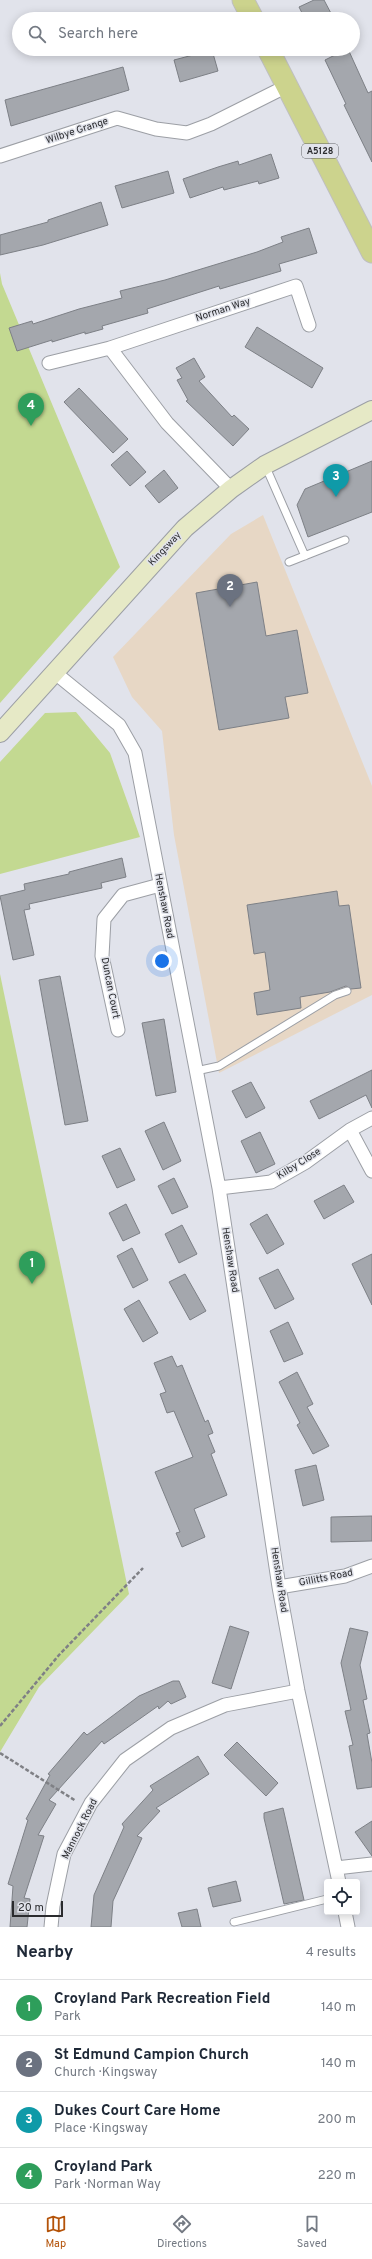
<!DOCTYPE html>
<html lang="en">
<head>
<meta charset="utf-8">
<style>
	body { margin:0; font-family:Overpass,sans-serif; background:#f2f2f3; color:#1f2937 }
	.controls { position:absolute; right:12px; bottom:12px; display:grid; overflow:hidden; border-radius:4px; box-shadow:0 2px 10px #0003 }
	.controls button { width:36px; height:36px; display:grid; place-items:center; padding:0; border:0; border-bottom:1px solid #e0e1e3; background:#fff; color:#1f2937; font:20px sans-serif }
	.scale { position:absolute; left:12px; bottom:10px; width:51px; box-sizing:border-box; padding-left:4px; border:2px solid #2a2b2e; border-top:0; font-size:11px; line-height:14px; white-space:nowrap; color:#2a2b2e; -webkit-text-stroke:3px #e1e3eb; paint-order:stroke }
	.you { position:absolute; left:162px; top:961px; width:14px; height:14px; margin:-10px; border:3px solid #fff; border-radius:50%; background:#1a73e8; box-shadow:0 0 0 6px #1a73e833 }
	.badge { display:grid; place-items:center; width:26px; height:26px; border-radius:50%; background:#b45309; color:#fff; font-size:13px; font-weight:700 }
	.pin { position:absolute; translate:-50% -33px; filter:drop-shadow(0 1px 2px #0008) }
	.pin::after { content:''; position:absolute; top:21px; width:14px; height:12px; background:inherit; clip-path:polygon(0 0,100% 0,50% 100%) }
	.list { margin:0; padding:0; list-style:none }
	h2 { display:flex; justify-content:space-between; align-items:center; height:52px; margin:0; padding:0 16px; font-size:17px }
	h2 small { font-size:13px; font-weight:400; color:#747a83 }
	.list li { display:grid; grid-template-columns:26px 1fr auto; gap:12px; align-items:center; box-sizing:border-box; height:56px; padding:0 16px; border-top:1px solid #e0e1e3 }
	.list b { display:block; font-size:15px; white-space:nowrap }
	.list p { margin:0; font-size:13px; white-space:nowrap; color:#747a83 }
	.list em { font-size:13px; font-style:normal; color:#747a83 }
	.icon { flex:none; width:22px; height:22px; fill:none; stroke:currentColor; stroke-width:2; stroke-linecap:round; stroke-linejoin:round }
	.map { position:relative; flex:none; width:372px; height:1927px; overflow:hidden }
	.search { position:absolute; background:#fff; box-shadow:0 2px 10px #0003; left:12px; right:12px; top:12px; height:44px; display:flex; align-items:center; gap:10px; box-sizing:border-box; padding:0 14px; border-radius:22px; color:#747a83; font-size:15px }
	.sheet { height:276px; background:#fff }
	nav { display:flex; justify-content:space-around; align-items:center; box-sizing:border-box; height:56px; border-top:1px solid #e0e1e3; background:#fff; font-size:11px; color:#747a83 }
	nav a { display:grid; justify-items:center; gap:2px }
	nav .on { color:#b45309 }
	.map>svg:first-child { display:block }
	.education { fill:#e7d7c5 }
	.green { fill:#c3d991 }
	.building { fill:#a4a7ad; stroke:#7d8086 }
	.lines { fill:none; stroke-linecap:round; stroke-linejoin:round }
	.lane-casing { stroke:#9c9fa5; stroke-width:9 }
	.street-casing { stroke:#9c9fa5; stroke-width:15 }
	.secondary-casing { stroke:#9c9fa5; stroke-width:20 }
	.primary-casing { stroke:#bfbfc0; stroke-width:23 }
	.path { stroke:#7f8085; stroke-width:2.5; stroke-dasharray:4 2; stroke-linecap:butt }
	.lane { stroke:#fff; stroke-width:7 }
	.street { stroke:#fff; stroke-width:13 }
	.secondary { stroke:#e6e9c6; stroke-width:18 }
	.primary { stroke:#ccd38d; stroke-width:21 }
	.labels { text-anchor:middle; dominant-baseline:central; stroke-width:3; stroke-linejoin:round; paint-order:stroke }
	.shield { fill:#e1e3eb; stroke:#616267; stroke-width:1 }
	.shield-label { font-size:9px; font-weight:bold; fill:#2a2b2e }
	.street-label { font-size:10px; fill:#2a2b2e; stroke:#e1e3eb }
</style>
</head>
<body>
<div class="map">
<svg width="372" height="1927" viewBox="0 0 372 1927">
	<rect width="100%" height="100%" fill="#e1e3eb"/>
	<path class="education" d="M263,515L372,786V995L219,1073L174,835L162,731L132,697L113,657L231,534Z"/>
	<path class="green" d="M0,273L2,284L120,567L0,703Z
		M76,712L110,753L140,837L0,874V762L45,713Z
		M0,974L129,1594L39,1687L0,1752Z"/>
	<path class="building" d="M314,0H324L334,19H305L299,7Z
		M332,49H348L368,93L372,91V162L344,105L346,104L325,60L335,55Z
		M212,50L218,71L180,82L174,60Z
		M123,67L129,90L11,126L5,100Z
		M271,154L279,178L259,184L258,181L224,190L223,187L190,198L183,179L218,167L238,161L239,165Z
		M168,171L174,193L122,208L115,186Z
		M101,202L108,225L43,245L0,255V235L48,222V220Z
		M309,228L317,253L279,264L281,271L220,289L219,286L147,309L148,313L102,326L103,329L85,334V332L52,342V340L17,351L9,328L32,321L33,324L79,309L122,298L120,291L165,280L257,252L283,242L281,237Z
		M257,327L323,368L312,388L245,347Z
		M194,358L205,377L199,381L232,417L234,415L249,429L233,446L186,401L188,400L177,380L182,378L176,368Z
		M79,388L128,439L113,453L64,402Z
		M127,451L146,472L130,486L111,465Z
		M372,461V512L308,537L297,505L305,489Z
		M164,470L178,488L159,503L145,486Z
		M257,582L266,636L297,630L308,693L285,697L289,718L219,730L196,593Z
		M122,858L126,877L101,883L102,888L29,904L30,909L24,910L34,955L13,960L0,896L25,890L24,884L69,874V872Z
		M337,891L339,906L349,905L361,988L351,989L346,986L330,992L300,997L301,1008L257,1015L254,993L270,990L265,952L254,954L247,905Z
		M60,976L88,1121L65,1125L39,980Z
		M164,1019L176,1092L156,1096L142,1023Z
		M372,1070V1108L366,1095L319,1119L310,1101Z
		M251,1082L265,1108L246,1118L232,1091Z
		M164,1122L181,1161L163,1170L145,1131Z
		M260,1132L275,1164L256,1173L241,1141Z
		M120,1148L135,1180L117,1188L102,1156Z
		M174,1178L188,1207L172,1214L158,1186Z
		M344,1185L354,1202L324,1219L314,1201Z
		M126,1204L140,1233L123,1241L109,1213Z
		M267,1214L284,1244L267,1254L250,1224Z
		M182,1225L197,1254L179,1263L165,1234Z
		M132,1248L148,1280L133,1288L117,1256Z
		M372,1254V1305L352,1264Z
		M278,1269L294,1299L275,1309L259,1278Z
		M185,1274L206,1311L190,1320L169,1282Z
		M139,1300L158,1333L143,1342L124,1309Z
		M288,1322L303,1354L284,1362L270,1331Z
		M172,1356L177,1367L182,1365L205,1422L208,1420L213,1433L208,1435L215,1452L211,1454L227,1495L194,1509L205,1537L182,1547L176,1533L180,1532L155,1472L193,1457L174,1411L167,1413L160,1394L166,1392L154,1363Z
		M297,1372L313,1404L307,1407L329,1446L313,1454L297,1425L300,1423L279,1382Z
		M316,1465L324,1500L303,1506L295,1470Z
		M372,1516V1541L331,1542V1517Z
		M230,1626L249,1632L231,1689L212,1683Z
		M350,1628L368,1632L360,1665L367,1699L363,1700L370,1733L367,1734L372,1763V1787L357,1789L349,1746L353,1745L345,1711L351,1710L341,1663Z
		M173,1681H179L186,1697L171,1704L168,1701L159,1709L158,1706L104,1744L102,1741L49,1800L56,1804L38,1835L44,1836L24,1898L30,1899L27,1927H10L13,1886L8,1884L28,1820L26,1819L50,1775L48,1774L84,1732L87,1735L139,1696Z
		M237,1742L278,1783L266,1796L224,1755Z
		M198,1756L209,1774L156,1808L160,1811L137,1836L142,1838L113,1901L111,1927H91L94,1895L124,1827L122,1824L153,1790L150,1786Z
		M283,1808L304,1900L284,1904L264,1818V1813Z
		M372,1821V1856L355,1832Z
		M236,1881L241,1901L213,1907L208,1888Z
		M197,1909L201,1927H182L178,1913Z"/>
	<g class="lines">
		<defs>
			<path id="lane" d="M265,465L305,556
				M289,562L345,540
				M196,1071L219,1066L335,995L347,991
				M234,1922L327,1899"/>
			<path id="street" d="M0,156L117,118L156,129L187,133L211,124L287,86
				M110,348L167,423L231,489
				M49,363L110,348L296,286L309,325
				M54,672L119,725L135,753L219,1188L279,1587L298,1691L339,1882
				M118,1030L102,956L104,919L123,895L160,885
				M350,1130L372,1171
				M219,1188L271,1182L306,1162L350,1130L372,1118
				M279,1587L345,1576L372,1566
				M336,1868L372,1864
				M345,1912L348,1927
				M51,1927L53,1906L64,1854L91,1803L125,1760L171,1728L225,1705L298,1691"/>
			<path id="secondary" d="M0,733L185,528L231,489L265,465L372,410"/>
			<path id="primary" d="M243,0L253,19
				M268,49L372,252"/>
		</defs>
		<use href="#lane" class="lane-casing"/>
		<use href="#street" class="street-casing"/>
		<use href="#secondary" class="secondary-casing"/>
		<use href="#primary" class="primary-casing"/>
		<path class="path" d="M0,1726L59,1655L143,1568
			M0,1753L76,1801"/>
		<use href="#lane" class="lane"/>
		<use href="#street" class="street"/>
		<use href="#secondary" class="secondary"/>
		<use href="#primary" class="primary"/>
	</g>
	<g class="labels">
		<rect class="shield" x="302" y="144" width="36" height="14" rx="3"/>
		<g class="shield-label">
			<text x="320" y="151">A5128</text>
		</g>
		<g class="street-label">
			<text transform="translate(77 131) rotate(-18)">Wilbye Grange</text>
			<text transform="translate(223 310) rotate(-18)">Norman Way</text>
			<text transform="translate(165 549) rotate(-47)">Kingsway</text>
			<text transform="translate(164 906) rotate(79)">Henshaw Road</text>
			<text transform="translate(110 988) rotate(79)">Duncan Court</text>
			<text transform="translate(299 1164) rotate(-32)">Kilby Close</text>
			<text transform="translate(230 1260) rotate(81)">Henshaw Road</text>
			<text transform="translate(326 1578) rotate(-11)">Gillitts Road</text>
			<text transform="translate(279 1580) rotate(81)">Henshaw Road</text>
			<text transform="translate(80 1829) rotate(-63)">Mannock Road</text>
		</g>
	</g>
</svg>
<div class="controls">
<button><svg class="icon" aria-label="locate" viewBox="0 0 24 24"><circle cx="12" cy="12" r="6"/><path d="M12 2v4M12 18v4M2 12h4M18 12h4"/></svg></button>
</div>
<div class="scale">20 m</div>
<div class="you"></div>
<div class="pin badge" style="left:32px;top:1284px;background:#2e9e5b">1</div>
<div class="pin badge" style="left:230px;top:607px;background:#6b7280">2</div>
<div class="pin badge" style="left:336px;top:497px;background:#0f9aa8">3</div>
<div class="pin badge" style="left:31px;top:426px;background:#2e9e5b">4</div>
<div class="search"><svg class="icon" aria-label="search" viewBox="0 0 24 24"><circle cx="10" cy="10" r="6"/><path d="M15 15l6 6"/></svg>Search here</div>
</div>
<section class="sheet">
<h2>Nearby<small>4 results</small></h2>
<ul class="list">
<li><span class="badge" style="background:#2e9e5b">1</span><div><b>Croyland Park Recreation Field</b><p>Park</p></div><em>140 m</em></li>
<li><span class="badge" style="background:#6b7280">2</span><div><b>St Edmund Campion Church</b><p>Church · Kingsway</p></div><em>140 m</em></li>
<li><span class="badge" style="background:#0f9aa8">3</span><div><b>Dukes Court Care Home</b><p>Place · Kingsway</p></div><em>200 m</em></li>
<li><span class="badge" style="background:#2e9e5b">4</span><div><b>Croyland Park</b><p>Park · Norman Way</p></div><em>220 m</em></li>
</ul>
</section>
<nav>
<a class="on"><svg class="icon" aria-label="map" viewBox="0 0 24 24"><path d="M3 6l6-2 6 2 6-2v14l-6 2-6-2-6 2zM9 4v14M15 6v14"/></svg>Map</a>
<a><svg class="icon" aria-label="directions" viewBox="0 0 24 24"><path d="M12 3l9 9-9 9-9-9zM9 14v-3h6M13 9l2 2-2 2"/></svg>Directions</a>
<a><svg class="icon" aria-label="saved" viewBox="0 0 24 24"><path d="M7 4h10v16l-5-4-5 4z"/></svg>Saved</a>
</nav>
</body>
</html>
